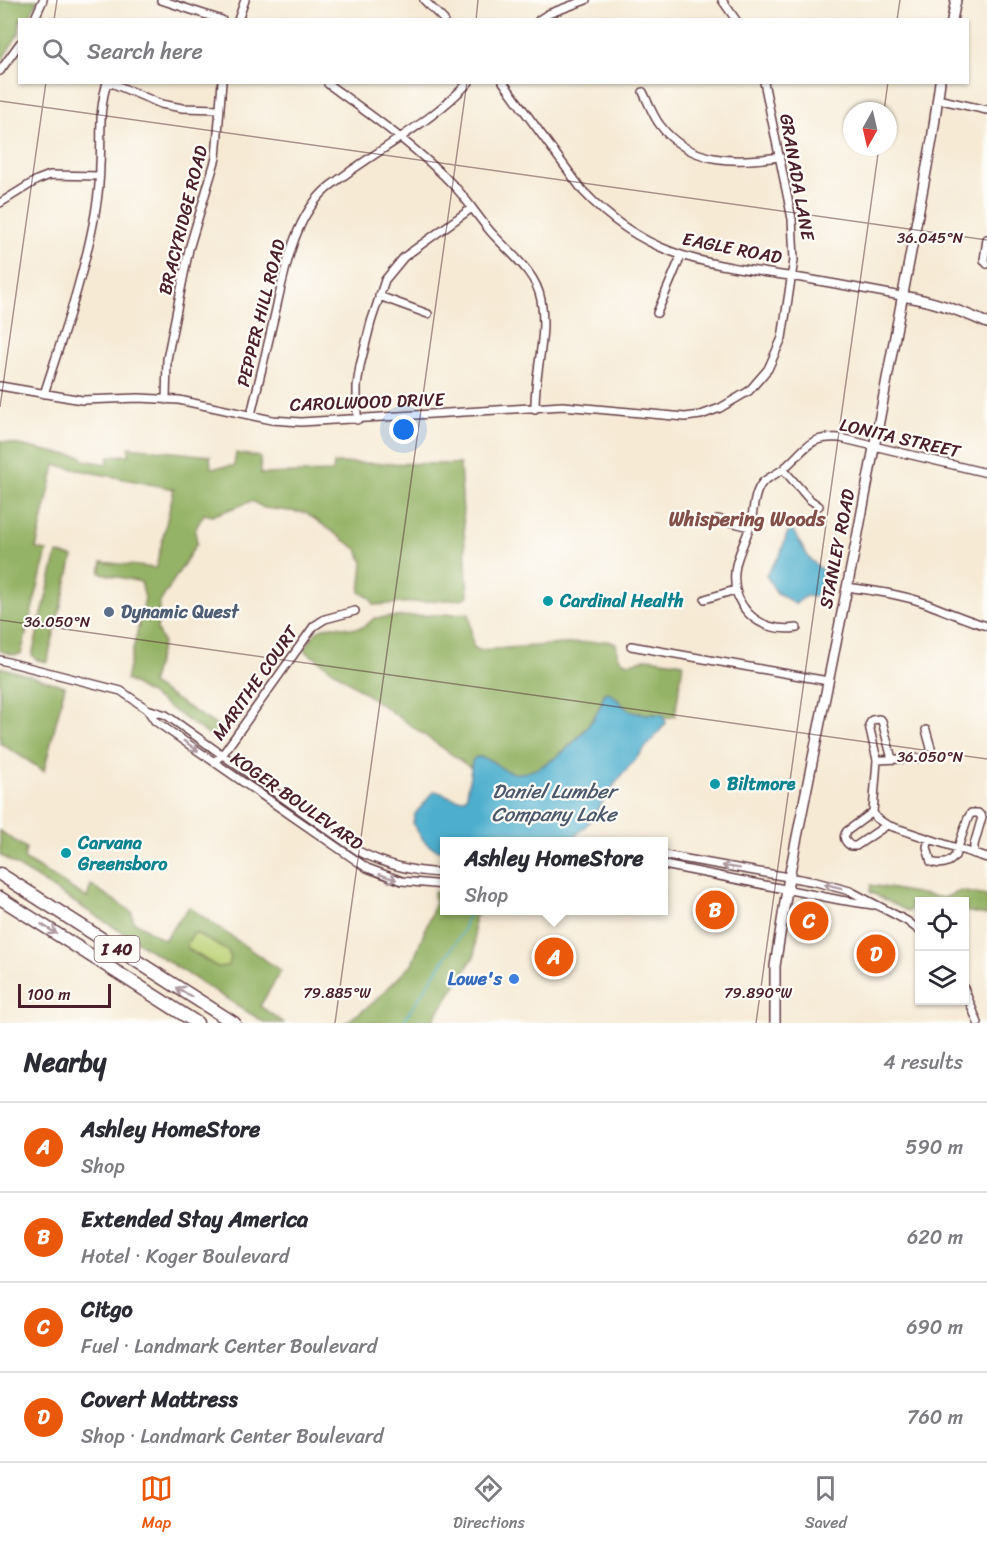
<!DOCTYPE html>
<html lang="en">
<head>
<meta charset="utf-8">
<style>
	body { margin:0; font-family:Sriracha,sans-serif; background:#f7f7f7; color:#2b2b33 }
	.controls { position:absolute; right:18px; bottom:18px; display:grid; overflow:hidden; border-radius:0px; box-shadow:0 2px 4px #0004 }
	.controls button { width:54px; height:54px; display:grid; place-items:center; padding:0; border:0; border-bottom:2px solid #e1e1e2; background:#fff; color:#2b2b33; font:30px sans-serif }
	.compass { position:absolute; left:843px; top:102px; width:54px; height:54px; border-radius:50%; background:#fff; box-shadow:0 2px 4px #0004; rotate:188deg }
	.scale { position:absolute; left:18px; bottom:15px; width:93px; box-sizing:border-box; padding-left:6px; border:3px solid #4a1f2b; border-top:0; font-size:16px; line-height:21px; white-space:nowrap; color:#4a1f2b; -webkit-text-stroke:4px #fdfcf7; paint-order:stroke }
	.you { position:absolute; left:404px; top:430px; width:21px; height:21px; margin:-15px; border:4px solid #fff; border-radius:50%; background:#1a73e8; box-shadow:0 0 0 9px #1a73e833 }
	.badge { display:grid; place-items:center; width:39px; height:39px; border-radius:50%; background:#ea580c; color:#fff; font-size:20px; font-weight:700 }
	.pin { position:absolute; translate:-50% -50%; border:3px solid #fff; box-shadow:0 2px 6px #0006 }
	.popup { position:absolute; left:440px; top:837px; width:228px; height:78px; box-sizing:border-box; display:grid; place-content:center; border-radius:0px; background:#fff; filter:drop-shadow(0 2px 4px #0005); font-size:20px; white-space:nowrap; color:#7c7c81 }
	.popup b { font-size:22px; color:#2b2b33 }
	.popup::after { content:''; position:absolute; left:50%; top:100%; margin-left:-12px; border:12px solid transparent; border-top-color:#fff }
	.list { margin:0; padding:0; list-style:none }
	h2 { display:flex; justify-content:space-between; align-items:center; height:78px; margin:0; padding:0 24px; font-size:26px }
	h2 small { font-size:20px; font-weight:400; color:#7c7c81 }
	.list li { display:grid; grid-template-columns:39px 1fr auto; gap:18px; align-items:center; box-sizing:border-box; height:90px; padding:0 24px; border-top:2px solid #e1e1e2 }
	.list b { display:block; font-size:22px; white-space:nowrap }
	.list p { margin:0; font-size:20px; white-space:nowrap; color:#7c7c81 }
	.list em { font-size:20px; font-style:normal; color:#7c7c81 }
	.icon { flex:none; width:33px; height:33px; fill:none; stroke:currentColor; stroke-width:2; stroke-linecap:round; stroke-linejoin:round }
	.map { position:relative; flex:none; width:987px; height:1023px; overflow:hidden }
	.search { position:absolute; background:#fff; box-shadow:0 2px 4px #0004; left:18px; right:18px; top:18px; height:66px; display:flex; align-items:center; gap:15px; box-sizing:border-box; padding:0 21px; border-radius:0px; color:#7c7c81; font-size:22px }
	.sheet { height:438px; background:#fff }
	nav { display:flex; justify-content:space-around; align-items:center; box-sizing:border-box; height:84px; border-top:2px solid #e1e1e2; background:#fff; font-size:16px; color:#7c7c81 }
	nav a { display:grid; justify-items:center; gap:3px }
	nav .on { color:#ea580c }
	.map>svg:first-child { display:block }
	.green { fill:#bcd175; stroke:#837850; stroke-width:1.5 }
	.forest { fill:#95b366; stroke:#706948; stroke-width:1.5; fill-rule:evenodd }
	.water { fill:#4eafcd; stroke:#4c677c; stroke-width:1.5 }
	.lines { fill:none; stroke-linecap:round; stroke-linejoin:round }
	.stream { stroke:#4eafcd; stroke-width:1.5 }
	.street-casing { stroke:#643d44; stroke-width:10 }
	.secondary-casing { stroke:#643d44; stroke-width:12 }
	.highway-casing { stroke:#643d44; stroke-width:15 }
	.street { stroke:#fff; stroke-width:7 }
	.secondary { stroke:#fff; stroke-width:9 }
	.highway { stroke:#fff; stroke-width:12 }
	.oneway { stroke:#ae9aa0 }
	.ticks { fill:none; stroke:#4a1f2b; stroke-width:1.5; stroke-opacity:0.45 }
	.culture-dot { fill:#0f9aa8; stroke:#fdfcf7; stroke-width:2 }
	.service-dot { fill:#5c6f8a; stroke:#fdfcf7; stroke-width:2 }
	.shop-dot { fill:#3f7fe0; stroke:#fdfcf7; stroke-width:2 }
	.labels { text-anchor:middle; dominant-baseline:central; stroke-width:4.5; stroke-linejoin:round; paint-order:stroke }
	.shield { fill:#fdfcf7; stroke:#806168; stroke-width:1.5 }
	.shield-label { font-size:16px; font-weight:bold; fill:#4a1f2b }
	.street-label { font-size:18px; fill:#4a1f2b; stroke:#fdfcf7 }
	.culture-label { font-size:18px; font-weight:bold; fill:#0d838f; stroke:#fdfcf7; text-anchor:start }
	.service-label { font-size:18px; font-weight:bold; fill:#4e5e75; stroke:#fdfcf7; text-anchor:start }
	.shop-label { font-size:18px; font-weight:bold; fill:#366cbe; stroke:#fdfcf7; text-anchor:end }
	.neighbourhood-label { font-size:20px; font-weight:bold; fill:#824f49; stroke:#fdfcf7 }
	.water-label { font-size:20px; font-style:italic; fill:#4c596c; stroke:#fdfcf7 }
	.ticks-label { font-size:15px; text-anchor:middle; fill:#4a1f2b; stroke:#fdfcf7; stroke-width:4.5; stroke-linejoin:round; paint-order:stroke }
</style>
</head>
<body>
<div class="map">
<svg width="987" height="1023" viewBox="0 0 987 1023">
	<rect width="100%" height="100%" fill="#fdfcf7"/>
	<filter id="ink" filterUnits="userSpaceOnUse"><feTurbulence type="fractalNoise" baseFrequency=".0167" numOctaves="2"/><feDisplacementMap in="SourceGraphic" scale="12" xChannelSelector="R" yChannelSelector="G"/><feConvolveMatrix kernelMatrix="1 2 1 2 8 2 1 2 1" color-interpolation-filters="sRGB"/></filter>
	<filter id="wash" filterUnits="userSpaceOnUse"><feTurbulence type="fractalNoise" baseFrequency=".008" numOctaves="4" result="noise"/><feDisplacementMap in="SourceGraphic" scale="24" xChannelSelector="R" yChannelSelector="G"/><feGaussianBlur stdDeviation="1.35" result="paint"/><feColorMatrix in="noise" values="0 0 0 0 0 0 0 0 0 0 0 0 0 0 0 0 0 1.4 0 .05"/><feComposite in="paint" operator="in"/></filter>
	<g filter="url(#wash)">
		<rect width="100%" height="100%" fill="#f6ead5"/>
		<path class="green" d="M196,933L228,951L231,958L228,966L217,967L188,949L186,943L192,935Z"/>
		<path class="forest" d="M0,0H38L28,19L20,20L19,33L0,63Z
			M0,441L57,453L81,456L84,460L107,464L109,456L129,455V447L210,456L211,468L234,466L236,453L260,457L261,474L333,472L334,463L460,464L468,596L462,599L374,605L370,598L360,592L363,563L358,550L306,513L264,508L252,501L212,516L204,514L195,530L197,543L160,602L157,630L163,642L151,684L227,732L223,738L216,740L148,693L126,680L145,598L141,582L100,573L102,562L156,568L174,489L55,465L36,549L47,551L21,654L14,655L0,651Z
			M57,553L73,557L47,662L37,660L32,655Z
			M469,613L473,646L478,650L606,641L616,643L618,656L623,661L630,663L648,658L683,663L675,716L666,718L663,715C654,713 635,715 628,710C616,703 621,697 604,693C599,724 548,773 517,774C500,774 495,756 476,757L472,761L471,768L304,650C308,644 313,634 319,630C340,617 354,641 374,618Z
			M0,667L65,686L44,771L0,743Z
			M0,831L26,848L24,859L87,898L91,885L132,912L133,921L164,940L189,907L281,971L260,1006L284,1023H265L0,855ZM196,933L228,951L231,958L228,966L217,967L188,949L187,943L192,935Z
			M871,885L943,898L961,891L987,896V915L965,911L964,902H914L909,912L870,892Z
			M434,892H444V910L480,911L474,919L475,955L433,1020L429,1023H345L372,1004L412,964L435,904Z"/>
		<path class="water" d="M792,529L809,558L823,571C824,582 823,589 814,597L806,596L795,604L776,592L766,575L780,555L787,534Z
			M608,692C616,696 619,703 626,708C634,716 652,713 663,715L666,723C651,742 634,760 618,780C603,798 589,833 564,842H444L443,851C426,848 421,838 413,823L415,814L434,791C445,792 453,802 465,798L467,794L472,761L476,757C495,757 498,771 514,773C546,777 599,725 604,694Z"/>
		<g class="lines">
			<path class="stream" d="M402,1023L462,933L470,910"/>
		</g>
	</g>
	<g filter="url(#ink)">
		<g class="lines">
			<defs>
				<path id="street" d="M161,0L222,20
					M424,0L444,20
					M722,0L736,20
					M34,20L43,0
					M238,20L245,0
					M539,20L548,14L586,0
					M0,71L20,43
					M109,82L161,104L182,108L219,109
					M503,82L583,191C646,258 703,263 789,276C826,282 864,289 901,296
					M328,84C372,116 418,148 456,188C468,201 478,217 490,231C508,252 536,271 541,300C548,336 534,373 535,409
					M643,92C648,102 653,116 660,125C690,165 736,163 780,157
					M937,99L987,110
					M0,203L37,180L50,175L99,176
					M987,239L984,260L987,264
					M379,296L428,314
					M657,313L681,256
					M0,386L82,400L139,398L179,400L272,420L301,422L563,406L685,417L701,415L720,408L749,391L768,369L782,338L794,260L792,219L764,82
					M44,394C63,335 84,276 95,214C98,197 100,181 100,164C102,134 98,112 107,82
					M166,400L167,359L189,249L216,158L222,82
					M251,415C258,384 266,353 273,322C284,277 292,216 330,186C376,150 429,125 469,82
					M357,420V386L360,366L371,322L385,280L404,257L472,208
					M783,469L809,499L819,506
					M718,519L750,527
					M847,587C873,591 900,594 925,603C946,611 966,620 987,626
					M705,599L735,590
					M797,628C758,634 728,605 736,565C739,552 746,539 750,526C754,512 753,493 763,482C769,477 777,474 783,469C806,451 805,436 840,438L987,473
					M631,646L828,681
					M0,660L121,691L147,709L155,721L367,868L402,881L444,885
					M147,709L166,715L358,851C386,865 414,872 444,873
					M892,759L882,721L879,719L872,720L869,725L877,760L873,812L876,818L887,825L987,858
					M877,760L922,758L930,753L931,748L926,730
					M214,762L223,754L314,626L325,619L355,611
					M873,812L847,831C842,837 845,842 851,846H856L887,825
					M929,839L927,847L931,862C940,865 949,864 955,856L968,818L971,813H978L982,817L974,845V854
					M664,855L816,882L850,891L907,921L920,931
					M664,865L840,900L873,905
					M964,988L978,1023"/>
				<path id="secondary" d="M952,20L956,0
					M901,296C932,300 959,310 987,323
					M775,1023V966L789,877L857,538L932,140L940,82"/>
				<path id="highway" d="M0,874L234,1023
					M0,898L197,1023"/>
			</defs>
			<use href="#street" class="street-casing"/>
			<use href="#secondary" class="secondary-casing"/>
			<use href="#highway" class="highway-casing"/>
			<use href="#street" class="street"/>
			<use href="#secondary" class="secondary"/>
			<use href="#highway" class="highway"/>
		</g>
		<defs><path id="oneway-shaft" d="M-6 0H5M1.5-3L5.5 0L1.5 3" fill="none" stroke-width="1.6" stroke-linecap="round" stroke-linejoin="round" transform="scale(1.5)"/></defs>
		<g class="oneway">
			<use href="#oneway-shaft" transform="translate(191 746) rotate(35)"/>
			<use href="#oneway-shaft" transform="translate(731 867) rotate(-171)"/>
			<use href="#oneway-shaft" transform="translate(388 877) rotate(19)"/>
			<use href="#oneway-shaft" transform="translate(833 886) rotate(-166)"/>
			<use href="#oneway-shaft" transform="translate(49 929) rotate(32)"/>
			<use href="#oneway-shaft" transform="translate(184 992) rotate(-148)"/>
		</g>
	</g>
	<path class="ticks" d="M54,20L57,0M476,20L478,0M897,20L900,0M0,101L987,240M884,111L888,82M0,407L46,82M0,620L987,759M335,1023L467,82M756,1023L879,147"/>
	<g class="culture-dot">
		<circle cx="548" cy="601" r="6"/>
		<circle cx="715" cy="784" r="6"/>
		<circle cx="66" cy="853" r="6"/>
	</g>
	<circle class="service-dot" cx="109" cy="612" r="6"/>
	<circle class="shop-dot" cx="514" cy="979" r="6"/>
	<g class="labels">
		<rect class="shield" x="94.5" y="936" width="45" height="26" rx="4.5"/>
		<g class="shield-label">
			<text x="117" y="949">I 40</text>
		</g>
		<g class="street-label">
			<text transform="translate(797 177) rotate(80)">GRANADA LANE</text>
			<text transform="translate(183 220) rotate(-76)">BRACYRIDGE ROAD</text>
			<text transform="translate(732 248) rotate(11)">EAGLE ROAD</text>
			<text transform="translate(261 313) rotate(-76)">PEPPER HILL ROAD</text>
			<text transform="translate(367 402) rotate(-2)">CAROLWOOD DRIVE</text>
			<text transform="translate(900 438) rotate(13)">LONITA STREET</text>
			<text transform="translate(837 549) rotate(-79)">STANLEY ROAD</text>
			<text transform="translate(255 683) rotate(-55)">MARITHE COURT</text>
			<text transform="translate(297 801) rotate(35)">KOGER BOULEVARD</text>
		</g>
		<g class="culture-label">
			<text x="560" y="601">Cardinal Health</text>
			<text x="727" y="784">Biltmore</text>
			<text x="78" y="843">Carvana<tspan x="78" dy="21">Greensboro</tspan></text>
		</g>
		<g class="service-label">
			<text x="121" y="612">Dynamic Quest</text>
		</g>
		<g class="shop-label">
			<text x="502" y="979">Lowe's</text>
		</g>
		<g class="neighbourhood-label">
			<text x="747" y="519">Whispering Woods</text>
		</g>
		<g class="water-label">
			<text x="554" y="791">Daniel Lumber<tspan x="554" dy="23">Company Lake</tspan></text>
		</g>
	</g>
	<g class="ticks-label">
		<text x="930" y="243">36.045°N</text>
		<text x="57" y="627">36.050°N</text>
		<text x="930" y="762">36.050°N</text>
		<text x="337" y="998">79.885°W</text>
		<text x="758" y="998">79.890°W</text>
	</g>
</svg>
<div class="controls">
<button><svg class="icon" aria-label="locate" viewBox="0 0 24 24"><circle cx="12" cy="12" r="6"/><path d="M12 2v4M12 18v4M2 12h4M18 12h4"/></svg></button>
<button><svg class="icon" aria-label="layers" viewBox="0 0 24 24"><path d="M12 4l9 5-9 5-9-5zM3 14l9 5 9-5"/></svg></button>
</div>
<svg class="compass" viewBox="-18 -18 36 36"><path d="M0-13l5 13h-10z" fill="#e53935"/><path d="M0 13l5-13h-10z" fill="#7c7c81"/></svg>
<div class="scale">100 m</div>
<div class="you"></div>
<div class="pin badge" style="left:554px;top:957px">A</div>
<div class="popup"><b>Ashley HomeStore</b>Shop</div>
<div class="pin badge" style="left:715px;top:910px">B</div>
<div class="pin badge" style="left:809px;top:921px">C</div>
<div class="pin badge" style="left:876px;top:954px">D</div>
<div class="search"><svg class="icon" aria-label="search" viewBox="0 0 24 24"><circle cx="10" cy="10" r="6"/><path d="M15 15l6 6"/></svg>Search here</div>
</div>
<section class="sheet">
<h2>Nearby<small>4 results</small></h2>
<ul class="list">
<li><span class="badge">A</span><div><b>Ashley HomeStore</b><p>Shop</p></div><em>590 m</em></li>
<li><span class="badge">B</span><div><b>Extended Stay America</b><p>Hotel · Koger Boulevard</p></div><em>620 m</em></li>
<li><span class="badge">C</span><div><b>Citgo</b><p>Fuel · Landmark Center Boulevard</p></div><em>690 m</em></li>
<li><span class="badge">D</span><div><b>Covert Mattress</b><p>Shop · Landmark Center Boulevard</p></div><em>760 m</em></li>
</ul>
</section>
<nav>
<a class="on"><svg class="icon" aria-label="map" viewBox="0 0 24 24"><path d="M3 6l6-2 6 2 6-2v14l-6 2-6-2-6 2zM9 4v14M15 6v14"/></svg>Map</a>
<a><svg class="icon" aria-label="directions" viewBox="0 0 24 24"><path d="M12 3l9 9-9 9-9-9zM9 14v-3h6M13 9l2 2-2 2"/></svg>Directions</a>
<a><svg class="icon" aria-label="saved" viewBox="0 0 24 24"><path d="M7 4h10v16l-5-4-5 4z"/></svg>Saved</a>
</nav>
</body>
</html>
